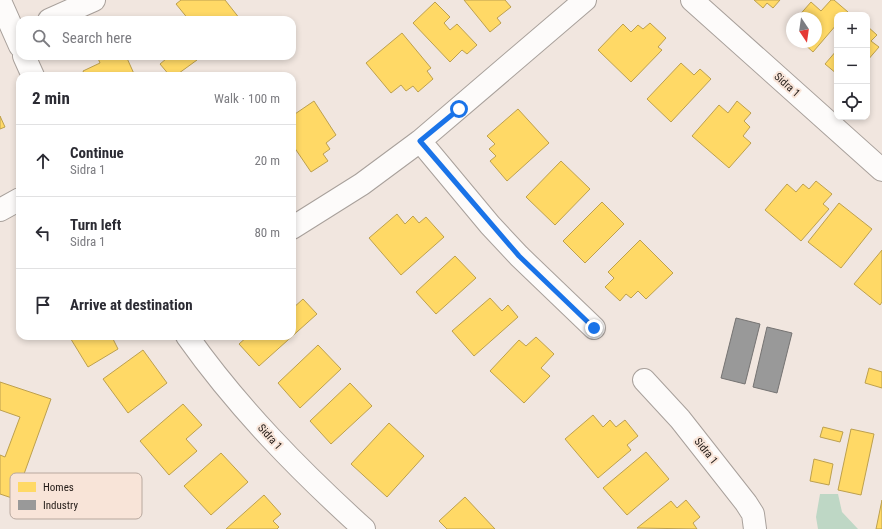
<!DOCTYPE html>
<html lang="en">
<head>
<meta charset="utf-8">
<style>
	body { margin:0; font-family:"Roboto Condensed",sans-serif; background:#f7f7f7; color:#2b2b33 }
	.controls { position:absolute; right:12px; top:12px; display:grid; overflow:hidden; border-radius:8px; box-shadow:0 2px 6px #0003 }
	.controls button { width:36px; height:36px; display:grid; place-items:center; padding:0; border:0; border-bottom:1px solid #e1e1e2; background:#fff; color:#2b2b33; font:20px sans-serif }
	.compass { position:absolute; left:786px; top:12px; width:36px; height:36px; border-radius:50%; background:#fff; box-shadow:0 2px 6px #0003; rotate:167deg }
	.stop { position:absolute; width:12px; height:12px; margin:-9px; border:3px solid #1a73e8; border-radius:50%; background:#fff }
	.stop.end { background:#1a73e8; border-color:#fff; box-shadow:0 1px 4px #0008 }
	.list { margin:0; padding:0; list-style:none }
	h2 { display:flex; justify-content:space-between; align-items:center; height:52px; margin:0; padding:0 16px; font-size:17px }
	h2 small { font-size:13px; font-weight:400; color:#7c7c81 }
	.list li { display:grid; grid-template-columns:26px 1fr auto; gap:12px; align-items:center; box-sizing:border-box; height:72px; padding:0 16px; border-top:1px solid #e1e1e2 }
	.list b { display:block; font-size:15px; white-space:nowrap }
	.list p { margin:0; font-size:13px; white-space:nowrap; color:#7c7c81 }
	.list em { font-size:13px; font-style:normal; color:#7c7c81 }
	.icon { flex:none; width:22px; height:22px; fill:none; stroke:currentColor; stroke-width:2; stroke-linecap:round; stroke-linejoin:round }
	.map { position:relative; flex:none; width:882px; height:529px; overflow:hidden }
	.search { position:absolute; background:#fff; box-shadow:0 2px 6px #0003; left:16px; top:16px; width:280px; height:44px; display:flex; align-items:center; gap:10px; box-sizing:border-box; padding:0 14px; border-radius:12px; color:#7c7c81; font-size:15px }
	.panel { position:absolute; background:#fff; box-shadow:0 2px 6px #0003; left:16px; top:72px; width:280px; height:268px; border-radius:12px }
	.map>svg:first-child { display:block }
	.green { fill:#bed7c5 }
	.homes { fill:#ffd966; stroke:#bda04e }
	.industry { fill:#999; stroke:#757372 }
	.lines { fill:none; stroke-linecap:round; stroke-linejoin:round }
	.minor-casing { stroke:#a8a09b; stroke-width:24 }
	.minor { stroke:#fdfbfa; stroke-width:22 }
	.route { stroke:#1a73e8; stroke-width:5 }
	.labels { text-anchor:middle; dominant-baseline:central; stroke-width:4; stroke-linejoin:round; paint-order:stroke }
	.street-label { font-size:11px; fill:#221b17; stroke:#f8e4d8 }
	.key { fill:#f8e4d8; stroke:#b8a89e; stroke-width:1 }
	.key-label { font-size:11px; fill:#221b17 }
</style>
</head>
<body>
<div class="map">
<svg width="882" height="529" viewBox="0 0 882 529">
	<rect width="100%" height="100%" fill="#f1e6df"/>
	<path class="green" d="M820,494H838L842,512L858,529H818L816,517Z"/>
	<path class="homes" d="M181,0H225L240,19L189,20L176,4Z
		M464,0H505L511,7L497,18L501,23L490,32Z
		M754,0H780L773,8L767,3L763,8Z
		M831,0H834L848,12L845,15H837V24L813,52L802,42H816V18H797L811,2L821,11Z
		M435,2L450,17L444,23L450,30L457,24L477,45L467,54L462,50L450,62L413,23Z
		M650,23L666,38L658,47L662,50L631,82L598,50L623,24L631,32L638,25L643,29Z
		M867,26L877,35L871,41L879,47L867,61Z
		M402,33L431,68L427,71L433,79L418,92L413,86L406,91L401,85L391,93L366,63Z
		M837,50V74L825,64Z
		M97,56H126L135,76H85L83,71L100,63Z
		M164,56H194L197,60L175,76H170L160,64L166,59Z
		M681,63L694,75L700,69L711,79L671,122L647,99Z
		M314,101L336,135L326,143L330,149L323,154L328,161L311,172L292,144V116Z
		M737,101L751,113L744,121L750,127L743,136L751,143L729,168L692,136L719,105L728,113Z
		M518,109L549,143L507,181L490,161L496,156L489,149L495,144L487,136Z
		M0,116L5,127L0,129Z
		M561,161L590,189L555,225L526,197Z
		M816,181L832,194L823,204L829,209L801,241L765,210L787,184L796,192L803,184L809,189Z
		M602,202L624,224L585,263L563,241Z
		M839,203L872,229L841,268L808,242Z
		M397,214L405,224L413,216L419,223L426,217L444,237L401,275L369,238Z
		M640,240L673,273L646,299L638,291L631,298L626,294L620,301L605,287L614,278L608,272Z
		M882,250V302L880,305L854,284Z
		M455,256L476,278L436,314L416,292Z
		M490,298L502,311L508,305L518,317L474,356L452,331Z
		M303,299L317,314L259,366L239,344L248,336H292V309Z
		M69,336H118L113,339L118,349L88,367Z
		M536,337L554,354L541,368L550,376L524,403L490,371L519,340L526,346Z
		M318,345L341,369L300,408L278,383Z
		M143,350L167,383L128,413L103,379Z
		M869,368L882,372V388L865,383Z
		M0,382L51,399L15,499L0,494V455L5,457L20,417L0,410Z
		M350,383L372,406L331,444L310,421Z
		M183,404L202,425L186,439L197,451L169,475L140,441Z
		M593,415L603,427L610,420L616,427L625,420L638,436L627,445L631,450L598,478L565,439Z
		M389,423L424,456L387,497L351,464Z
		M823,427L843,432L840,442L820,437Z
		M851,429L874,434L861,495L838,490Z
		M646,452L669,479L627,515L603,488Z
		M221,453L248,482L211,515L184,486Z
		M814,459L833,464L829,485L810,481Z
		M264,495L281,514L273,521L279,527L277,529H226Z
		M465,497L495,529H447L439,521Z
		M686,500L700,517L693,523L697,529L637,528L671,501L677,508Z
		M882,500V529H876Z"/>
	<path class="industry" d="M736,318L760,324L745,384L721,378Z
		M767,327L792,333L777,393L753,387Z"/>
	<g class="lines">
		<defs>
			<path id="minor" d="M692,0L882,170
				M0,1L20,46
				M49,20L94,0
				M24,56L33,76
				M420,141L490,225L519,256L594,328
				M0,210L20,199
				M292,228L362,184L420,141L585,0
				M187,336C238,408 299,470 364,529
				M644,380L680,419L746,503L753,514L755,529"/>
		</defs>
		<use href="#minor" class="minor-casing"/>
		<use href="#minor" class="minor"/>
	</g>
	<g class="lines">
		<path class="route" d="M459,109L420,141L519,256L594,328"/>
	</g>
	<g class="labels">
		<g class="street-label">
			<text transform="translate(787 85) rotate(42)">Sidra 1</text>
			<text transform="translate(270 437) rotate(48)">Sidra 1</text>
			<text transform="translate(706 451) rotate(51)">Sidra 1</text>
		</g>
	</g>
	<rect x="10" y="473" width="132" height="46" rx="6" class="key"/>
	<rect x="18" y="482" width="18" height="10" fill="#ffd966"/>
	<rect x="18" y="500" width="18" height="10" fill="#999"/>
	<g class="key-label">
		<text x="43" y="491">Homes</text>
		<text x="43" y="509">Industry</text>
	</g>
</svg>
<div class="controls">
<button>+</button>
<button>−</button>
<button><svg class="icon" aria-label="locate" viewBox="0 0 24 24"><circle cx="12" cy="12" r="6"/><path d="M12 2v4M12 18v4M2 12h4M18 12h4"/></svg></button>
</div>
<svg class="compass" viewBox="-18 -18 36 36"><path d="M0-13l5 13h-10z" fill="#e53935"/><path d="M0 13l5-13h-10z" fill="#7c7c81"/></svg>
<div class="stop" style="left:459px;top:109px"></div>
<div class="stop end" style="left:594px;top:328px"></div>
<div class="search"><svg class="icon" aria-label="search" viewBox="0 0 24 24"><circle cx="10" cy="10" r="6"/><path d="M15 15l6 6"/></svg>Search here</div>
<section class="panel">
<h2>2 min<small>Walk · 100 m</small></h2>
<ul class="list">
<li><svg class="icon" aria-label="ahead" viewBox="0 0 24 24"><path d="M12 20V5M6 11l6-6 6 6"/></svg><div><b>Continue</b><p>Sidra 1</p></div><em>20 m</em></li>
<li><svg class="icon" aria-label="left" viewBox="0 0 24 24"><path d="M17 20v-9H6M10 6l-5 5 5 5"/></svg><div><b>Turn left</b><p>Sidra 1</p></div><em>80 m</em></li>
<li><svg class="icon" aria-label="arrive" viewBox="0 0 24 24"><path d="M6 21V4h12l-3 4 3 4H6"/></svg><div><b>Arrive at destination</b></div></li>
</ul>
</section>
</div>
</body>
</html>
